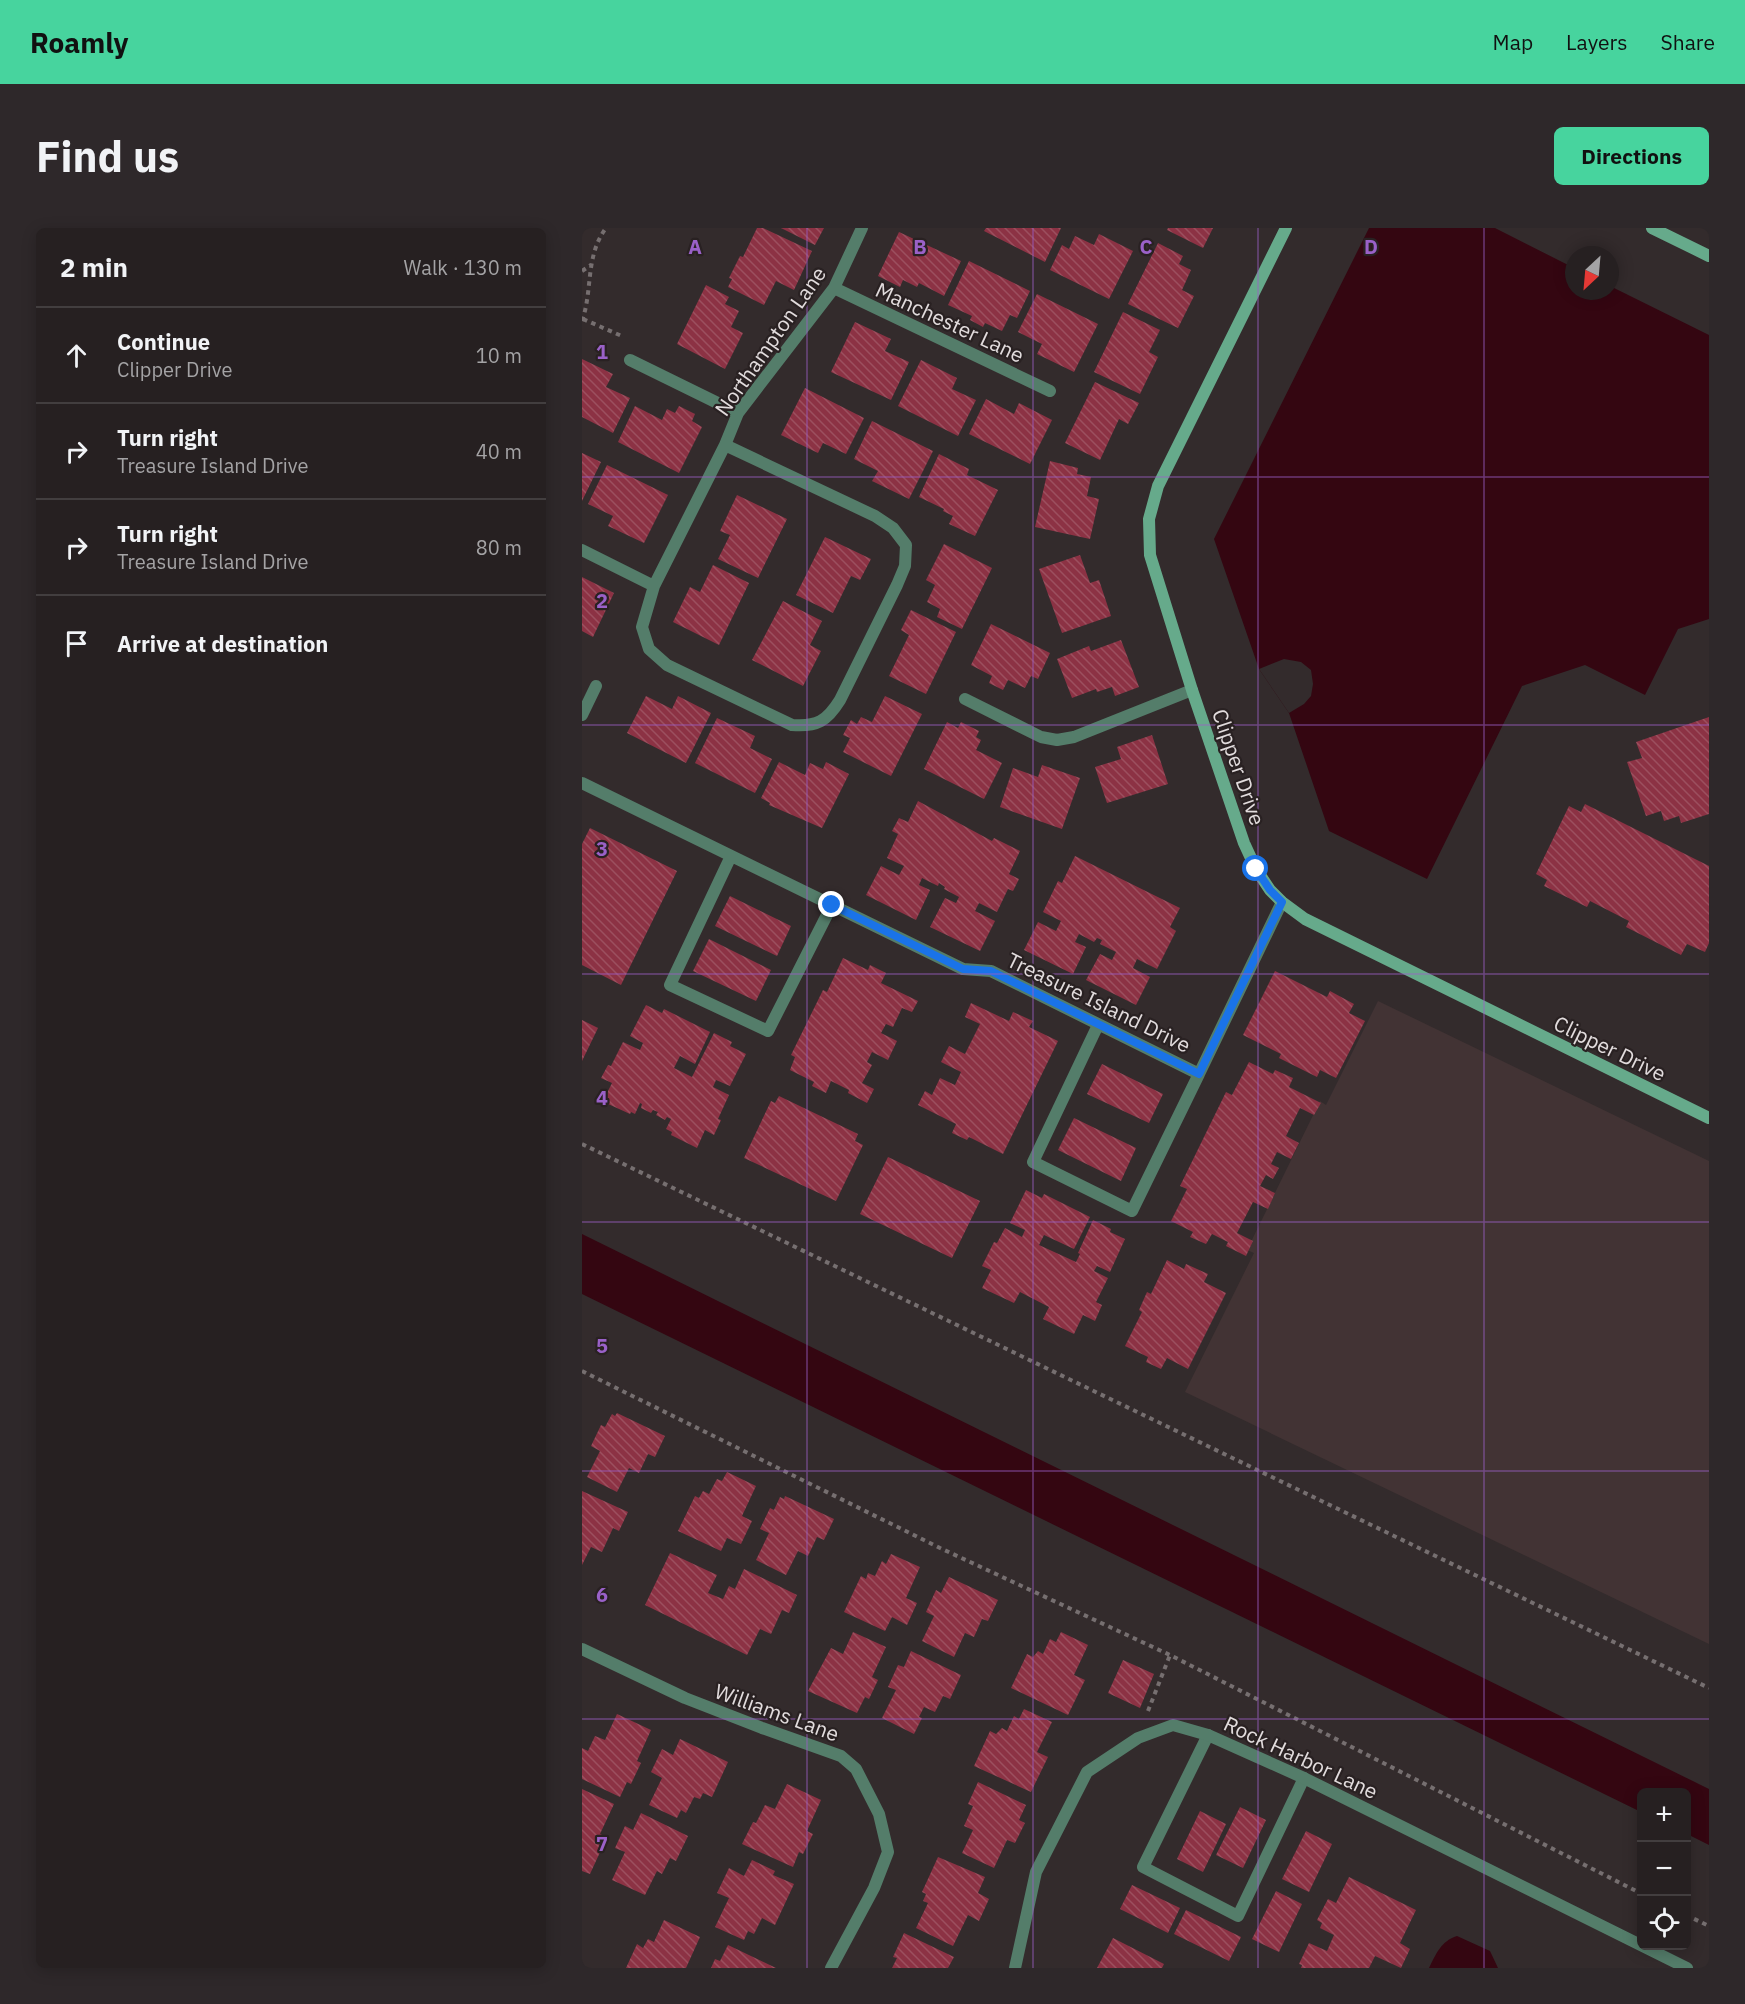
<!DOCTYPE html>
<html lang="en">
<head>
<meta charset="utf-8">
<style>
	body { margin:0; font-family:"IBM Plex Sans",sans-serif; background:#2e282a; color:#f1f3f6 }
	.controls { position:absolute; right:18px; bottom:18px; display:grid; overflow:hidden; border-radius:9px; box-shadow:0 3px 15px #0003 }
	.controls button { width:54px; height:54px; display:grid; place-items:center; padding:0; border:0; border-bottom:2px solid #423e3f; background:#262021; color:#f1f3f6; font:30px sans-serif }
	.compass { position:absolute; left:983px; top:18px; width:54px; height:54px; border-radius:50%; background:#262021; box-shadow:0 3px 15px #0003; rotate:206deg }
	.stop { position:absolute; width:18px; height:18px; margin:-14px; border:4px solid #1a73e8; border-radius:50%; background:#fff }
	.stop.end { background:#1a73e8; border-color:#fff; box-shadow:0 2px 6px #0008 }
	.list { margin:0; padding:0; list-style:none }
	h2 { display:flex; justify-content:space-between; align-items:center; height:78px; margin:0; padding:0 24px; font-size:26px }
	h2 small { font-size:20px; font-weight:400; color:#a4a3a5 }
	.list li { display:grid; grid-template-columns:39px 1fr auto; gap:18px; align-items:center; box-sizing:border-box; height:96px; padding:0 24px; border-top:2px solid #423e3f }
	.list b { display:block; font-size:22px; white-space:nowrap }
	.list p { margin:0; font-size:20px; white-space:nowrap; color:#a4a3a5 }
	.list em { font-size:20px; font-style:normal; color:#a4a3a5 }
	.icon { flex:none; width:33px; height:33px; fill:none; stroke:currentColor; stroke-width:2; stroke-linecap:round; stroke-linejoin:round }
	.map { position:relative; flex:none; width:1127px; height:1740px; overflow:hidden; border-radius:9px }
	header { display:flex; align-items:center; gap:36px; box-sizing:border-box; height:84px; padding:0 30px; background:#47d49e; color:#111 }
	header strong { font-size:28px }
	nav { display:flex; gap:33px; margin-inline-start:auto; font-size:21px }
	.intro { display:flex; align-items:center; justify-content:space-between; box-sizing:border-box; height:144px; padding:0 36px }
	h1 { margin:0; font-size:42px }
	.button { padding:15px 27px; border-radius:9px; background:#47d49e; color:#111; font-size:21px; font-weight:700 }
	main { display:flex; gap:36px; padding:0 36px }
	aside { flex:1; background:#262021; border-radius:9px; box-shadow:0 3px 15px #0003 }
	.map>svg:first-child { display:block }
	.built { fill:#423334 }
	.water { fill:#340611 }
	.pier { fill:#332b2c }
	.building { fill:url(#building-back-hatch) }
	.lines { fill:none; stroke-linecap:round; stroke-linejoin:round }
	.path { stroke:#766f70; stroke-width:4; stroke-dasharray:4.5 4.5; stroke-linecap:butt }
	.lane { stroke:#547d6a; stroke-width:12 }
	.street { stroke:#547d6a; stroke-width:12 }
	.secondary { stroke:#66aa8b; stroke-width:12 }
	.route { stroke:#1a73e8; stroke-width:8 }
	.grid { fill:none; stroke:#9a61c8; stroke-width:1.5; stroke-opacity:0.55 }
	.labels { text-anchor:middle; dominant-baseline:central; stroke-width:4.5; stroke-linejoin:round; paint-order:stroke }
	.street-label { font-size:21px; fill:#e2dcdd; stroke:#292122 }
	.grid-label { font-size:20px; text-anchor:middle; font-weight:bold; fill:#9a61c8; stroke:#292122; stroke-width:4.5; stroke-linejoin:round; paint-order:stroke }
</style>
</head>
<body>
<header>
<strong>Roamly</strong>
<nav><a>Map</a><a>Layers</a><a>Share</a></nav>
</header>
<div class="intro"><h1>Find us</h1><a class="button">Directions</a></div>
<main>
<aside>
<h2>2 min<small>Walk · 130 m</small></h2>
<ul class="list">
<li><svg class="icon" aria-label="ahead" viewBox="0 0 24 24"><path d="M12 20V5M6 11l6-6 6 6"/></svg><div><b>Continue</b><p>Clipper Drive</p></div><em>10 m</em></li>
<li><svg class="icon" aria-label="right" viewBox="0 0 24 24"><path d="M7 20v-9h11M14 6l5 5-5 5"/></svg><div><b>Turn right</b><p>Treasure Island Drive</p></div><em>40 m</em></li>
<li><svg class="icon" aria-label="right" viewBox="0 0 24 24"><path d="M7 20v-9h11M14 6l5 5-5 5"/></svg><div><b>Turn right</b><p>Treasure Island Drive</p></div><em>80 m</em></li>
<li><svg class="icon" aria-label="arrive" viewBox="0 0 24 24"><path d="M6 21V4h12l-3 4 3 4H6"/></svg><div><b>Arrive at destination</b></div></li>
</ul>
</aside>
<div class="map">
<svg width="1127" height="1740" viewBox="0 0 1127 1740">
	<defs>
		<pattern id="building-back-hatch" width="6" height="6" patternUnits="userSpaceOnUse" patternTransform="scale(1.5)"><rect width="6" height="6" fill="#8c3244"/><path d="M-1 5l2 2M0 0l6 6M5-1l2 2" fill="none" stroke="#9c4f5f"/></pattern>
	</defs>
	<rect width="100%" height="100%" fill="#332b2c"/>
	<path class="built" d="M796,773L1127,933V1416L603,1164L672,1025L665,1022L738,873L744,877Z"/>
	<path class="water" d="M787,0H913L992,40V63H1028V58L1127,107V391L1096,401L1063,467L1003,437L940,458L845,651L747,603L707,485L677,441L632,311Z
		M0,1006L1127,1561V1617L1105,1606L1104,1564H1060L1059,1584L0,1066Z
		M875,1708L908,1723L916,1740H847C854,1726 859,1713 875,1708Z"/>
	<path class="pier" d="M702,431L719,434L729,442L731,456L729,468L722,476L707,485L677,441Z"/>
	<path class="building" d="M175,0H181L230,23L212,62L194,53L182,77L146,59L150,51L147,50L158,28L161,29Z
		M199,0H242L233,17Z
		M404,0H479L463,34L402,3Z
		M586,0H631L621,20L585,2Z
		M317,4L379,33L362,68L337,55L335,59L321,52L318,59L296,48Z
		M517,6L551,23L527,71L468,42L480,17L487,21L493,8L512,17Z
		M576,15L601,28L597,36L609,42L600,62L612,68L596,100L546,76Z
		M387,33L448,63L435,90L428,87L420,103L403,95L401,99L388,92L390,88L366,77Z
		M124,57L147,69L143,76L157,83L149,99L161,105L143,141L95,116Z
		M455,66L516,96L492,144L455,126L460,116L436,104Z
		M541,84L578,102L567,124L576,129L558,166L512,144Z
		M273,94L309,111L303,123L327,134L309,172L249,144Z
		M0,131L31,146L24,159L48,170L31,205L0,189Z
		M339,132L375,150L370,161L394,172L376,208L316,178Z
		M513,154L557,175L546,196L537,191L518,232L483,215Z
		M223,160L282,190L264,226L241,215L236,225L199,207Z
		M404,171L432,186L437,175L470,192L448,236L387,206Z
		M53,178L80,192L85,181L93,185L97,178L113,186L110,193L120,199L97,245L36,214Z
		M290,193L351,223L327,271L290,253L296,243L272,231Z
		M0,225L19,234L0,273Z
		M357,226L387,241L385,247L416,262L393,308L367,296L371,288L361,283L362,281L337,269Z
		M468,233L496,240L495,246L509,249L505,268L517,271L508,311L453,299Z
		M25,237L86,267L62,315L26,298L31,288L6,276Z
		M155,267L205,291L176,350L136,331L148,307L138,303Z
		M243,309L289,331L278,352L269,348L251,385L214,367Z
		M362,316L410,340L380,401L355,389L358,381L345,374L353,357L344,352Z
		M498,327L508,355L517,352L529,388L480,405L457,341Z
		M131,337L167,355L137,417L91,394L108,359L118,364Z
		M0,349L32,365L11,409L0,403Z
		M201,373L240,393L228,417L239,423L221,458L170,432Z
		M329,382L374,404L344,466L307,448L327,407L319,402Z
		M409,396L468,425L456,451L449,448L443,460L426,452L421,462L407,455L410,448L389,437Z
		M539,412L557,459L533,468L530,459L515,464L514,461L490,470L475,431L507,418L509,423Z
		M64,468L90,481L96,468L129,485L104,535L45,505Z
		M303,468L340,486L309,548L261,524L268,510L261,507L269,492L275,496L279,489L290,494Z
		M1127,489V586L1099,595L1097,588L1082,593L1079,583L1064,588L1045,534L1060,530L1054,514Z
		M135,490L173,508L168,520L190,531L173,565L113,535Z
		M365,494L376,500L379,494L397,503L394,509L399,512L394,522L420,535L402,571L342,541Z
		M570,507L586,556L525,575L513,539L539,531L535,519Z
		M197,534L223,547L228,535L241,541L244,534L267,546L240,600L187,577L188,575L179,570Z
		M460,537L498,550L480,601L418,579L431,540L456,549Z
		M336,573L410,613L412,610L438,623L427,646L437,651L431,663L426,661L415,684L397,675L393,683L413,693L398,723L348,699L363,670L374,675L377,669L362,661L363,659L357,655L356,658L340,650L337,657L348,662L334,692L284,667L299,638L317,647L322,638L305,630L316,606L310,603L317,590L326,594Z
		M1003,576L1127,638V715L1123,724L1105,716L1099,727L1044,699L1047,693L1008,673L1005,679L962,658L965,652L954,646L987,578L999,584Z
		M8,600L95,643L39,757L0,737V616Z
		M493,628L598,680L588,699L594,703L575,741L555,731L551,740L568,749L554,777L504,752L518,726L530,732L534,724L518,716L520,712L515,710L512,714L497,706L493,714L504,719L491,746L442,722L456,694L474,703L479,693L461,684L476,653L480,655Z
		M148,668L209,698L195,728L133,698Z
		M127,711L189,742L174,773L111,743Z
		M261,730L286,742L288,737L304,745L299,755L336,773L330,784L320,780L311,799L304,796L299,805L315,813L306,832L290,824L285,834L290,837L280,855L292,861L285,875L266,865L267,862L249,853L244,865L230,858L232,854L208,842L213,829L209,827L241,762L245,764Z
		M693,743L745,769L748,763L772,776L767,785L783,793L754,850L738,842L735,849L697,830L699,826L661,807Z
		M389,775L427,793L431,784L451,793L447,799L476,813L421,926L387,909L385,912L370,905L374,896L336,877L343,863L350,867L358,850L373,857L379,844L359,834L367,818L383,826L398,796L383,789Z
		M64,777L80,785L82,781L128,804L113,836L98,828L92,840L110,849L132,805L150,814L148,818L164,826L148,858L134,852L131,859L147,867L136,891L139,892L132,907L123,902L115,920L89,907L90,904L84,901L89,891L85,889L83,892L74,887L76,884L71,882L69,885L59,880L60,876L58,875L53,886L49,884L48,886L24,875L26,872L22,871L30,855L19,850L26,837L29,838L41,814L58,822L61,815L48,808Z
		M0,792L16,800L0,833Z
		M667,834L691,846L693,842L711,850L707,859L739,875L732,887L718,880L704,908L717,915L709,931L695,924L689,936L697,940L691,951L684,947L678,958L693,965L686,981L671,974L655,1005L671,1013L664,1028L644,1018L646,1014L630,1006L624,1016L608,1009L611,1004L589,993L605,961L598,958L644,864L650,867Z
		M520,836L581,866L567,895L505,866Z
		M197,868L276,906L273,913L281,917L254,973L162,930L189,873L193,875Z
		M492,890L554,920L539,953L476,922Z
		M306,929L398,973L370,1030L278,986Z
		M444,962L460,970L462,966L508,989L492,1021L462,1007L457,1017L494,1034L498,1026L496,1025L511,992L529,1001L528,1004L543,1011L528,1044L515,1038L512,1043L526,1050L514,1074L520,1077L513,1093L501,1087L492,1106L461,1091L467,1079L438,1064L432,1075L400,1060L409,1042L400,1038L412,1014L415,1015L423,1000L440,1009L443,1002L428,995Z
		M585,1032L602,1041L604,1036L626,1046L622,1054L644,1065L606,1141L585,1130L579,1141L564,1134L566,1129L543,1118L560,1084L557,1082L565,1064L569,1066Z
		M35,1185L83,1208L73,1229L66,1226L57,1245L47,1240L35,1264L5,1249L18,1223L9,1218L19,1197L23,1199L30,1186L33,1188Z
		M145,1244L174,1258L160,1288L170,1293L159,1316L145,1310L139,1323L96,1303L113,1268L117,1270L121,1263L127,1266L135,1251L140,1253Z
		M0,1263L46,1284L37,1303L31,1300L20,1324L9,1319L0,1337Z
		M203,1268L252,1291L242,1312L235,1309L226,1328L216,1323L204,1347L174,1332L187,1305L178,1301L188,1280L192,1282L198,1269L202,1271Z
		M88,1325L135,1347L126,1365L141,1371L147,1358L153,1361L162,1341L215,1367L207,1385L200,1382L189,1406L178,1401L165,1427L63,1377Z
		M309,1326L338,1339L324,1370L335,1375L325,1397L310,1389L303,1403L262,1384L279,1348L284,1351L286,1345L293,1348L300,1333L304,1336Z
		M367,1349L416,1372L406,1393L400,1391L392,1409L383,1405L372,1429L340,1413L352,1388L344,1384L354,1362L359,1365Z
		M271,1404L304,1419L290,1449L296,1452L287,1471L283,1469L275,1485L226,1463L249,1420L261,1426Z
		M479,1404L506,1417L492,1447L503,1452L486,1487L429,1460L445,1426L451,1429L456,1423L461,1426L468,1411L474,1414Z
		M329,1423L379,1447L368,1471L361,1468L353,1484L342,1479L337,1489L340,1490L332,1506L300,1490L314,1462L306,1459L316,1437L322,1439Z
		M541,1432L572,1446L558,1480L526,1465Z
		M442,1481L470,1494L455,1524L466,1529L449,1564L392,1538L408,1503L414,1506L420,1500L425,1503L432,1488L437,1491Z
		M35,1486L69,1502L55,1533L59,1535L49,1556L45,1554L38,1569L0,1551V1520L6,1523L13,1508L23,1512Z
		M98,1511L146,1534L130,1569L121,1565L118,1571L112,1569L104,1585L99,1582L95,1590L67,1577L80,1550L69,1544L80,1521L91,1527Z
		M396,1554L444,1577L437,1592L443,1595L433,1615L425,1612L412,1640L380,1625L391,1602L382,1598L391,1578L386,1576Z
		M205,1556L239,1572L225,1603L231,1606L221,1626L217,1624L211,1639L160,1616L171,1594L174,1595L183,1577L193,1581Z
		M0,1561L32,1576L18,1606L25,1609L8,1646L0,1643Z
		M658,1579L684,1592L661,1640L634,1627Z
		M618,1583L644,1596L621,1644L595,1631Z
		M59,1585L106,1608L94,1633L88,1630L80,1646L75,1643L63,1667L30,1652L43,1624L33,1620L43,1598L51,1602Z
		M724,1603L750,1616L727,1664L700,1651Z
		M356,1629L403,1649L396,1665L407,1671L397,1693L386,1687L371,1718L334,1700L346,1675L341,1673L344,1666L340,1664Z
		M170,1632L193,1643L191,1647L212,1656L193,1697L180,1690L172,1706L166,1703L162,1712L133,1699L147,1670L135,1665L147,1640L162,1648Z
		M767,1649L834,1682L818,1715L828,1721L819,1740L793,1728L787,1740H719L720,1737L717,1736L727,1715L745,1723L752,1707L738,1700L740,1695L735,1692L746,1671L754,1675Z
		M550,1657L598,1680L586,1705L538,1681Z
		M694,1663L720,1676L697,1724L670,1711Z
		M604,1682L659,1709L647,1733L592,1706Z
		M82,1692L118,1709L104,1740H44L55,1716L61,1720L66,1711L72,1714Z
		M322,1705L372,1729L366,1740H310L315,1730L311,1729Z
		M531,1710L582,1736L580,1740H515Z
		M146,1717L194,1740H129L133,1731L138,1733Z"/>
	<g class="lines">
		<path class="path" d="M0,43L9,37
			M1,91L42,109
			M0,93C11,62 3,28 24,0
			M0,916L1127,1460
			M0,1143L358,1320L588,1427L1060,1666
			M566,1483L588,1427
			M1104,1687L1127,1698"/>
		<path class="lane" d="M626,1507L561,1639L656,1688L722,1550"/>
		<path class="street" d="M252,60L468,163
			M48,132L156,185
			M143,217L293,288L311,300L324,317L323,338L315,357L258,472C245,493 235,499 210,497L85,437L67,421L60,399L72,358L143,217L156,185L252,60L280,0
			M0,322L72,358
			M383,471L459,509L475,512L492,509L610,462
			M0,487L14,458
			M0,555L381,741L409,743L617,846L700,674
			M149,628L88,757L186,803L250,677
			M516,797L451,934L550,983L617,846
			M0,1421L103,1470L180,1500L259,1528L274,1541L297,1586L306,1624L292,1660L249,1740
			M433,1740L454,1644L505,1544L556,1510L591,1497L626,1507L722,1550L1105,1740"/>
		<path class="secondary" d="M704,0L576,258L567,291L568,327L610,462L662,615L674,641L688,662L700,674L723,691L1127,890
			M1070,0L1127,28"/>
	</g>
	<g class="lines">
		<path class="route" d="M250,677L381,741L409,743L617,846L700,674L688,662L674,641"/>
	</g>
	<path class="grid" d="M225,0V1740M451,0V1740M676,0V1740M902,0V1740M0,249H1127M0,497H1127M0,746H1127M0,994H1127M0,1243H1127M0,1491H1127"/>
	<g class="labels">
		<g class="street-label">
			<text transform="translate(368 94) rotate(25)">Manchester Lane</text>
			<text transform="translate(188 113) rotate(-55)">Northampton Lane</text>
			<text transform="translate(657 539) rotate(71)">Clipper Drive</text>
			<text transform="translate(517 774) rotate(26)">Treasure Island Drive</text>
			<text transform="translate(1028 820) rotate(26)">Clipper Drive</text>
			<text transform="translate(195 1484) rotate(20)">Williams Lane</text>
			<text transform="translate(719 1529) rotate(25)">Rock Harbor Lane</text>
		</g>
	</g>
	<g class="grid-label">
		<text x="113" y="26">A</text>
		<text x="338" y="26">B</text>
		<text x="564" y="26">C</text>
		<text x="789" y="26">D</text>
		<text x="20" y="131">1</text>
		<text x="20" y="380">2</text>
		<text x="20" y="628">3</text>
		<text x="20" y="877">4</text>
		<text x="20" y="1125">5</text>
		<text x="20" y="1374">6</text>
		<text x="20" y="1623">7</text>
	</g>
</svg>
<div class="controls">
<button>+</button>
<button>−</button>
<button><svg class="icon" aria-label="locate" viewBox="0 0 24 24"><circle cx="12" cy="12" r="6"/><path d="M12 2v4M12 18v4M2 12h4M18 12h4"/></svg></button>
</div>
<svg class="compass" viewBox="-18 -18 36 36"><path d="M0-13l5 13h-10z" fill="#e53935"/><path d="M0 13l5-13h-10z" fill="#a4a3a5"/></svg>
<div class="stop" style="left:674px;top:641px"></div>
<div class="stop end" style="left:250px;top:677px"></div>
</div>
</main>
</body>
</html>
